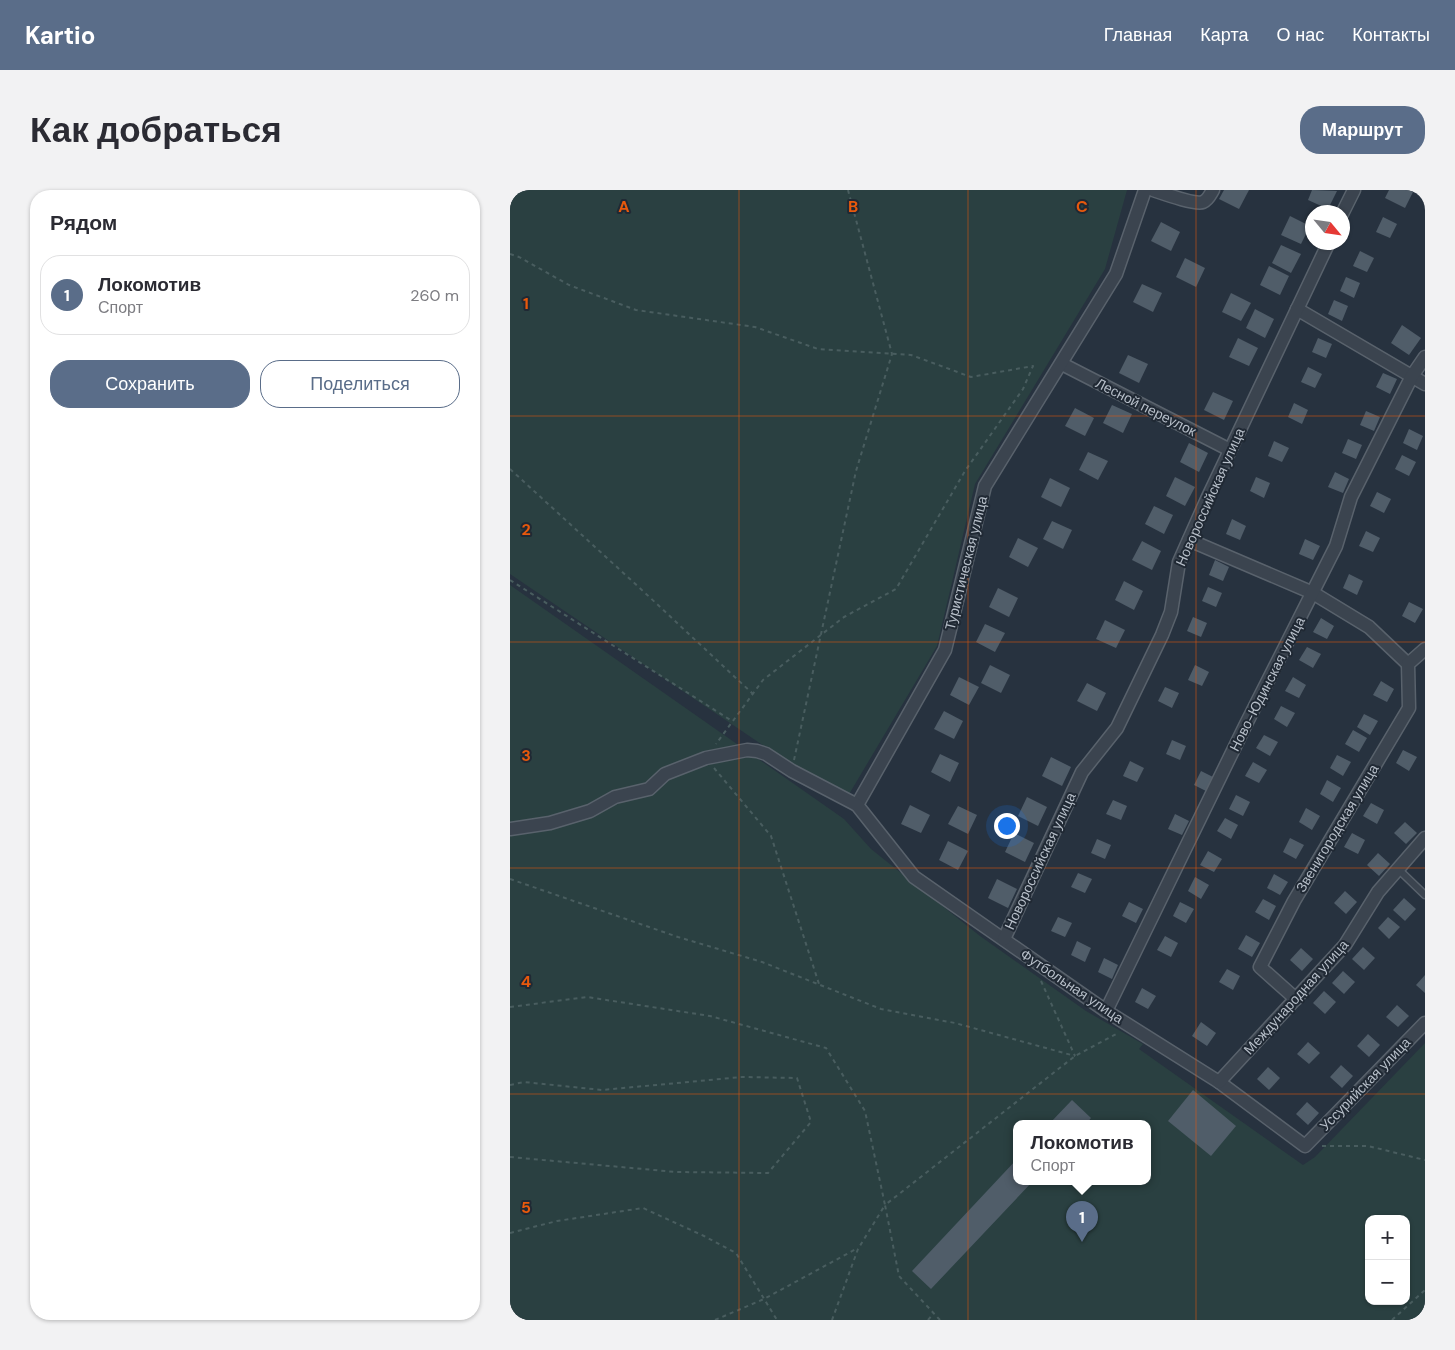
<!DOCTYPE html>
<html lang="ru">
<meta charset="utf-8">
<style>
:root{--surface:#fff;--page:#f2f2f3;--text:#2b2b33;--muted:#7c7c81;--line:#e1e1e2;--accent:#5a6d89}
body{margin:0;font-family:"DM Sans",sans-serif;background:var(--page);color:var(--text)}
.controls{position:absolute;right:15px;bottom:15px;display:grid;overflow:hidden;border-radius:10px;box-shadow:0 1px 4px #0004}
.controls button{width:45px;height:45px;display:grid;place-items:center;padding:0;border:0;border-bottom:1px solid var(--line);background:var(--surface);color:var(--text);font:25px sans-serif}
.compass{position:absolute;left:795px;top:15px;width:45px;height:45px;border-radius:50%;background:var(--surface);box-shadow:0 1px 4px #0004;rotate:119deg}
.you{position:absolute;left:496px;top:635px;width:18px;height:18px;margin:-12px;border:4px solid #fff;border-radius:50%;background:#1a73e8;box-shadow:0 0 0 8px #1a73e833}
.badge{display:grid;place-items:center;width:32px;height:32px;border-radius:50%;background:var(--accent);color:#fff;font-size:16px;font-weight:700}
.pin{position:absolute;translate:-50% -41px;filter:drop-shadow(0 1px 2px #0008)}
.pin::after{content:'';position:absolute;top:26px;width:18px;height:15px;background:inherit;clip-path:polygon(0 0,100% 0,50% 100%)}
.popup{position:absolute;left:503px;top:930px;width:138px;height:65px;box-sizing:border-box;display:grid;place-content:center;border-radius:10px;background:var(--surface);filter:drop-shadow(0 1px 4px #0005);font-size:16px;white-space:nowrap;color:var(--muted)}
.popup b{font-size:19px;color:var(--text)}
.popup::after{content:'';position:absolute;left:50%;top:100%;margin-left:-10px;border:10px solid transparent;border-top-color:var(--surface)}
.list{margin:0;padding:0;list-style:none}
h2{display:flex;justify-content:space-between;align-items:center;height:65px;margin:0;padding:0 20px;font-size:21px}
h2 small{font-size:16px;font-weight:400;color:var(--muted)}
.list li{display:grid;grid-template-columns:32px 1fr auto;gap:15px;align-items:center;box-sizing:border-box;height:80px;margin:0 10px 10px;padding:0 10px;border:1px solid var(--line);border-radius:20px}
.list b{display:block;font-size:19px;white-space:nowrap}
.list p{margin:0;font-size:16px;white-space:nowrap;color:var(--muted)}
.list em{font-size:16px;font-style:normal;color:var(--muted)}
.actions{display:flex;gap:10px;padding:15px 20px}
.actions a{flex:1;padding:11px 0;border:1px solid var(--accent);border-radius:20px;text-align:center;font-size:18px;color:var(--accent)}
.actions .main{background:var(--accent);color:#fff}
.map{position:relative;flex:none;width:915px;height:1130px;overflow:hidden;border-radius:20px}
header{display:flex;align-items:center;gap:30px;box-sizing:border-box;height:70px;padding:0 25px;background:var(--accent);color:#fff}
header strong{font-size:24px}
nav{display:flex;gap:28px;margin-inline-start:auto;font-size:18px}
.intro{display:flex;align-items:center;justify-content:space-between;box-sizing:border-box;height:120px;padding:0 30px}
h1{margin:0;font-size:35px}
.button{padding:12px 22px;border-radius:20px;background:var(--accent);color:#fff;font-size:18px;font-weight:700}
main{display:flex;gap:30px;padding:0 30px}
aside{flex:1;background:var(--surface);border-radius:20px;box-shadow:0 1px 4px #0004}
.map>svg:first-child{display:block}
</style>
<header>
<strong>Kartio</strong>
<nav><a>Главная</a><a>Карта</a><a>О нас</a><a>Контакты</a></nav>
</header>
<div class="intro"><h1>Как добраться</h1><a class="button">Маршрут</a></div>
<main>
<aside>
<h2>Рядом<small></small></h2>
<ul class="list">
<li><span class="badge">1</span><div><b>Локомотив</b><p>Спорт</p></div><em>260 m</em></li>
</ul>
<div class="actions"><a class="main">Сохранить</a><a>Поделиться</a></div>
</aside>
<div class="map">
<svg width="915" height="1130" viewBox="0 0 915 1130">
<rect width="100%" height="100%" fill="#27323f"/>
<g fill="#2a4041" fill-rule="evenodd">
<polygon points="0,0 617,0 595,79 465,294 427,456 335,611 0,384"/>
<path d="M0 395 334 629 361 659 470 746 576 821 633 854 629 859 793 975 805 967 915 853V1130H0ZM507 933H637V991H507ZM859 1029H896V1111H859Z"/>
</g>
<g fill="#505d69">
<polygon points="714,0 739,0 729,19 709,9"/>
<polygon points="802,0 827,1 818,19 798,10"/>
<polygon points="879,0 904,0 895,18 875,8"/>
<polygon points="780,26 800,36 791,54 771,45"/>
<polygon points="873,27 887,34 880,48 866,42"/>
<polygon points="651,32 670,42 661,61 641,51"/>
<polygon points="771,55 791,64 781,83 762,73"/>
<polygon points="850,61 864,68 857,82 843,76"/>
<polygon points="675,68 695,78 686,97 666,87"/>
<polygon points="759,76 779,86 770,105 750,95"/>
<polygon points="836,87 850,93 844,108 830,101"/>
<polygon points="632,94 652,103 643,122 623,112"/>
<polygon points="721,103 741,113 731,131 712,122"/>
<polygon points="824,110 838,116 832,131 818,124"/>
<polygon points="745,119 764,129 755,148 736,138"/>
<polygon points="892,135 911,148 899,165 881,153"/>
<polygon points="728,148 748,158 739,176 719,167"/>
<polygon points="808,148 822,154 816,168 802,162"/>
<polygon points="618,165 638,174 629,193 609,183"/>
<polygon points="798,177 812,184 805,198 791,192"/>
<polygon points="873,183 887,189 880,204 866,197"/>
<polygon points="703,202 723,211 714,230 694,220"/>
<polygon points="784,213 798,220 792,234 778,227"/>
<polygon points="602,215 622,224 613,243 593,233"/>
<polygon points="565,218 584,228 575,246 555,236"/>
<polygon points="856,221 870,227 864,241 850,235"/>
<polygon points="899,239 913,246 907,260 893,253"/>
<polygon points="838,249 852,255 846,269 832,263"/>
<polygon points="764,251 779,258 772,272 758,266"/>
<polygon points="679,253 698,263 689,282 670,272"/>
<polygon points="578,262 598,271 588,290 569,280"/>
<polygon points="892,265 906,272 899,286 885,279"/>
<polygon points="825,282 839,289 833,303 818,297"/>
<polygon points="665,287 685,297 675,316 656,306"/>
<polygon points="746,287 760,293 754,308 740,301"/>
<polygon points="540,288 560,298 551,317 531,307"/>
<polygon points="867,302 881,309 874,323 860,316"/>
<polygon points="644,316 663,325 654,344 635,334"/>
<polygon points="722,329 736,336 730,350 716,344"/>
<polygon points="542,331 562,340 553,359 533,349"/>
<polygon points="856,341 870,348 863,362 849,356"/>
<polygon points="508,348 528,358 518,377 499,367"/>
<polygon points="795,349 810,356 803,370 789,364"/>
<polygon points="632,351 651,361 642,380 622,370"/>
<polygon points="705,370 719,377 713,391 699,385"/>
<polygon points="839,384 853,391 847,405 833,398"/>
<polygon points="614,391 633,401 624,420 605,410"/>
<polygon points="698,397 712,403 706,417 692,411"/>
<polygon points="488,398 508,408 499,427 479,417"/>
<polygon points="899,412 913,419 905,433 892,426"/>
<polygon points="683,427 697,433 691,447 677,441"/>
<polygon points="811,428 824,436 817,449 803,442"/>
<polygon points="595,430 615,440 606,458 586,449"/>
<polygon points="475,434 495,443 485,462 466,452"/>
<polygon points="797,457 811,464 803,478 789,470"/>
<polygon points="480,475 500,485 491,503 471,493"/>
<polygon points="685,475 699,482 692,496 678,490"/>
<polygon points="449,487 469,497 459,515 440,505"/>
<polygon points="783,487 796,495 789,508 775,501"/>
<polygon points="871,491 884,499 877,512 863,505"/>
<polygon points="577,493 596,503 587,521 567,511"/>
<polygon points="655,497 669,503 662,518 648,511"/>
<polygon points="771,516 785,523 777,537 764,529"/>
<polygon points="434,521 453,531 444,549 424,539"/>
<polygon points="854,524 868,531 860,545 847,537"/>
<polygon points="843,540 857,548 849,562 835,554"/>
<polygon points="754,545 768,552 760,566 746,558"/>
<polygon points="662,550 676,556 670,570 656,564"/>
<polygon points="893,560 907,567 899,581 886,573"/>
<polygon points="430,564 449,573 440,592 421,582"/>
<polygon points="827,565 841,572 833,586 820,578"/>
<polygon points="541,567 561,577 552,596 532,586"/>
<polygon points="620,571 634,578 627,592 613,586"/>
<polygon points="743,572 757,580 749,593 735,586"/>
<polygon points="691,581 705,588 698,602 684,595"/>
<polygon points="817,590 831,598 823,612 810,604"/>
<polygon points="726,605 740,612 733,626 719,619"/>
<polygon points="517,607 537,617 528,636 508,626"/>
<polygon points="603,610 617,616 611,630 596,624"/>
<polygon points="861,613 874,620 867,634 853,626"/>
<polygon points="400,615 420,625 411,643 391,634"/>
<polygon points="448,616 467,625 458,644 438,634"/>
<polygon points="796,618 810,626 802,640 789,632"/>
<polygon points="665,624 679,631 672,645 658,639"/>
<polygon points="715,628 728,635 721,649 707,641"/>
<polygon points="895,632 907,643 896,654 884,643"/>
<polygon points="504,643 524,653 515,672 495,662"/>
<polygon points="842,643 855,650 848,664 834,657"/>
<polygon points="780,648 794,655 786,669 773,662"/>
<polygon points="587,649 601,655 595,669 581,663"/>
<polygon points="438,651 458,661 448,680 429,670"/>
<polygon points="698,661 712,669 704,682 690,675"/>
<polygon points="868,663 880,674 869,686 857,675"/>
<polygon points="568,683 582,689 575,703 561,697"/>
<polygon points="764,684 778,692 770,705 757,698"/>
<polygon points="685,687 699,695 691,709 678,701"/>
<polygon points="487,689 507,699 498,718 478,708"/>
<polygon points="835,701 847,712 836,724 824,713"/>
<polygon points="894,708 906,719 895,731 883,720"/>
<polygon points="753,709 766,716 759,730 745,722"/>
<polygon points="619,712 633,719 626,733 612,726"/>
<polygon points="670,712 684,719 676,733 663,726"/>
<polygon points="548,727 562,733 555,747 541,741"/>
<polygon points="878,727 890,737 879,749 868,738"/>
<polygon points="736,745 750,753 742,767 728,759"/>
<polygon points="655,746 668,753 661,767 647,760"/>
<polygon points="567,751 581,758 575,772 561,765"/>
<polygon points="853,757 865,768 854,780 842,769"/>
<polygon points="791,758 803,769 792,781 780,770"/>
<polygon points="594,768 608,775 602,789 588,782"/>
<polygon points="717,779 730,786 723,800 709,792"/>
<polygon points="833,781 845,792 834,804 822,793"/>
<polygon points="915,785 915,803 906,795"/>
<polygon points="632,798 646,806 638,819 625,812"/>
<polygon points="814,801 826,812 815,824 803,813"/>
<polygon points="887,815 899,826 888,837 876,827"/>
<polygon points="691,832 706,843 697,856 682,846"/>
<polygon points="858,844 870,855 859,867 847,856"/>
<polygon points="798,852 810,863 799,874 787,864"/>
<polygon points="831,875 843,886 832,898 820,887"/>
<polygon points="758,877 770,888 759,900 747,889"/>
<polygon points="683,900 726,936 701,966 658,931"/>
<polygon points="562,910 581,928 577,933 540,933"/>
<polygon points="797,912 809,923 798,935 786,924"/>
<polygon points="507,969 507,991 523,991 421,1099 402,1081"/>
</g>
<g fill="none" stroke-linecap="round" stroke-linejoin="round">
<defs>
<polyline id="lane" points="888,679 915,705"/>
<g id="street">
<path d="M643 0C652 3 685 15 693 12 698 10 700 5 703 0"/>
<polyline points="832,24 844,0"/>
<polyline points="787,119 915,194"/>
<polyline points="552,174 720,260"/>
<polyline points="679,350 803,403 859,437 898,474"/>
<polyline points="347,615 435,460 475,296 606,84 635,0"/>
<polyline points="0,639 40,633 80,621 105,607 139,599 155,584 196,568 237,560 247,561 256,564 282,581 347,615 404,687 596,821 709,892 795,956 915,833"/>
<polyline points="494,749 572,582 607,538 652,445 661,422 669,372 697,309 819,52"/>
<polyline points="786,809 750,777 784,711 899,518 898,474 915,459"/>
<polyline points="596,821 735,536 826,356 841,307 902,186 915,167"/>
<polyline points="709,892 835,755 868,702 915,648"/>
</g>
</defs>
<use href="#lane" stroke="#59626c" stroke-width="9"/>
<use href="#street" stroke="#59626c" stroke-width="15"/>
<g stroke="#495d5f" stroke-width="2" stroke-dasharray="4 4" stroke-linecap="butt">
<polyline points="0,64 9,67 59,95 126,120 245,137 308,159 401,165 461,187 523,176 513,199 455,281 386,399 334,427 253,490 206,554"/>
<polyline points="0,279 133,401 243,504"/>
<polyline points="0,390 222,531"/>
<polyline points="284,570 346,281 382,164 338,0"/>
<polyline points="204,578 261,646 309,794"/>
<polyline points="0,689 168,747 252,772 371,819 445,833 565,866"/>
<polyline points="531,791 565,866"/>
<polyline points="0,817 77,807 200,826 316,858 355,921 375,1015 348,1059 322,1130"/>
<polyline points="0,895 14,892 92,900 232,887 287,888 301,932 258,983 166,982 0,967"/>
<polyline points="812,956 858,956 915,970"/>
<polyline points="0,1043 47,1031 133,1018 194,1046 226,1063 267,1130"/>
<polyline points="205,1130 254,1109 346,1059"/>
<polyline points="418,1130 424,1123"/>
<polyline points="430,1130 389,1086 375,1015 565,866 608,843"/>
<polyline points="882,1130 915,1100"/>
</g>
<use href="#lane" stroke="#3b444f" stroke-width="6"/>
<use href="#street" stroke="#3b444f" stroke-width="12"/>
</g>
<path fill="none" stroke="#e8590c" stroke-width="1" stroke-opacity="0.55" d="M229 0V1130M458 0V1130M686 0V1130M0 226H915M0 452H915M0 678H915M0 904H915"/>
<g text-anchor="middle" stroke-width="4" stroke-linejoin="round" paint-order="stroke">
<g font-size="14" fill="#b7bfc9" stroke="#202934">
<text transform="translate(636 217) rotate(27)" y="5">Лесной переулок</text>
<text transform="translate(700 307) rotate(-66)" y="5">Новороссийская улица</text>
<text transform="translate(456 373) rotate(-76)" y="5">Туристическая улица</text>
<text transform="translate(757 494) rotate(-63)" y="5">Ново-Юдинская улица</text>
<text transform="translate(827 638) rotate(-59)" y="5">Звенигородская улица</text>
<text transform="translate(530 671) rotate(-65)" y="5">Новороссийская улица</text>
<text transform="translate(562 796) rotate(34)" y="5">Футбольная улица</text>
<text transform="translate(786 807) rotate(-48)" y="5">Международная улица</text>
<text transform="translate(855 894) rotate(-46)" y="5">Уссурийская улица</text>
</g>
</g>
<g font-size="16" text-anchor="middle" font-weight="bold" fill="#e8590c" stroke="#202934" stroke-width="4" stroke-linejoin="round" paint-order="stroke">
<text x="114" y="22">A</text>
<text x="343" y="22">B</text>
<text x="572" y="22">C</text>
<text x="16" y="119">1</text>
<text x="16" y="345">2</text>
<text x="16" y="571">3</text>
<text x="16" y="797">4</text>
<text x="16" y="1023">5</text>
</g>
</svg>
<div class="controls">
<button>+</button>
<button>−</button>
</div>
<svg class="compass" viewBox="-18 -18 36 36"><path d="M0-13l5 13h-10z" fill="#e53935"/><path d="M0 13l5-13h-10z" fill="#7c7c81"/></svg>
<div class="you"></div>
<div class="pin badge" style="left:572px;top:1052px">1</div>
<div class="popup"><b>Локомотив</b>Спорт</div>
</div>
</main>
